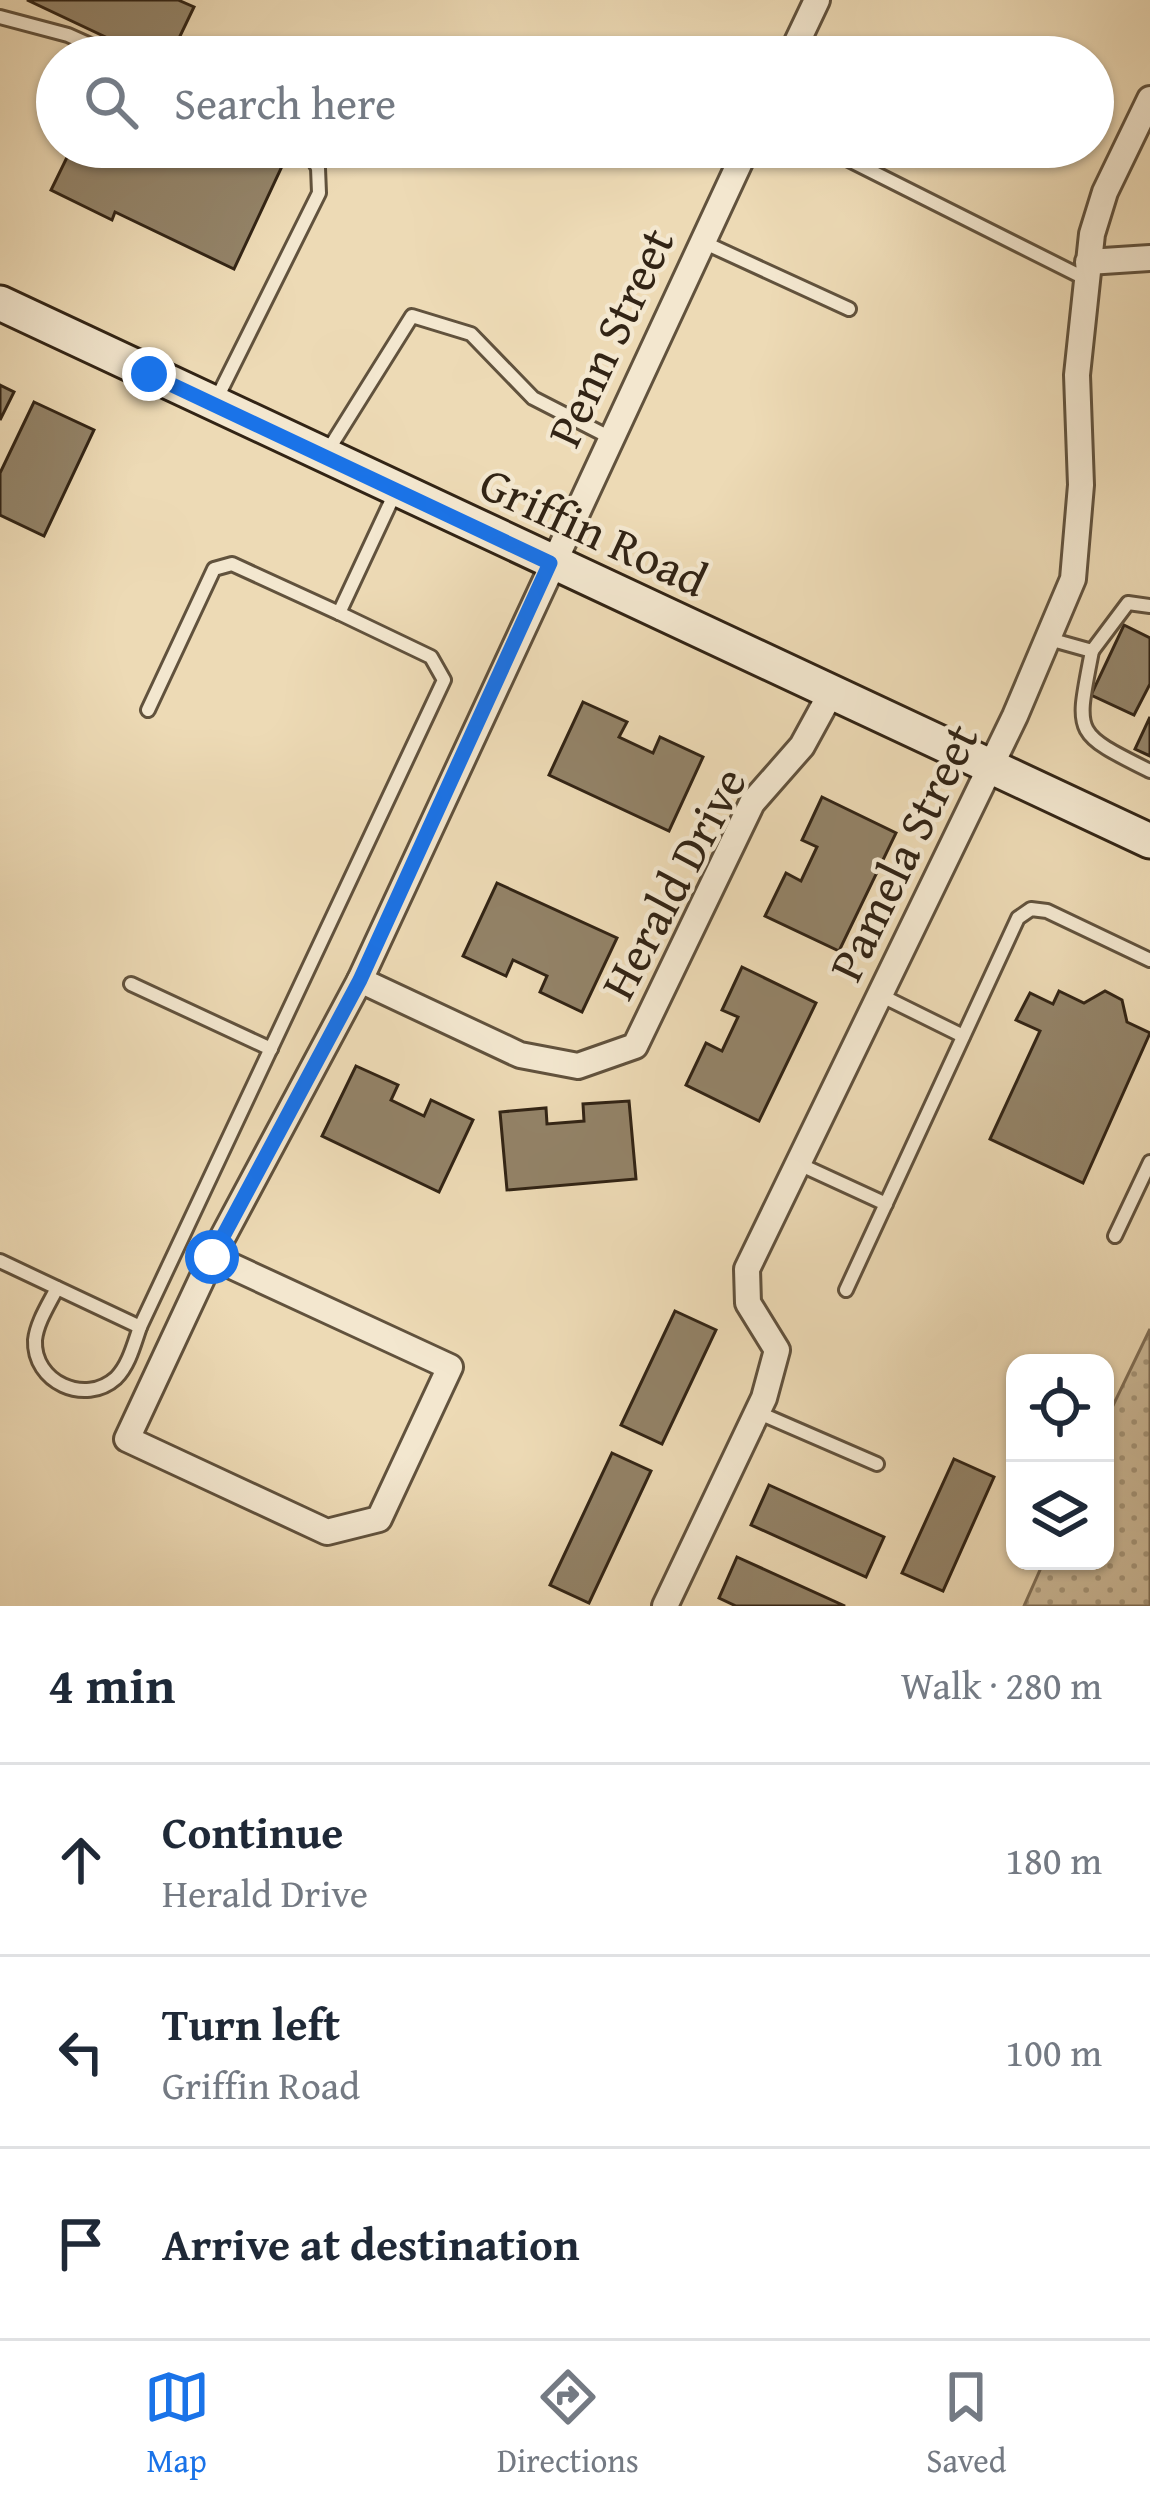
<!DOCTYPE html>
<meta charset="utf-8">
<style>
:root{--surface:#fff;--page:#f6f6f7;--text:#1f2937;--muted:#747a83;--line:#e0e1e3;--accent:#1a73e8}
body{margin:0;font-family:"Gentium Book Plus",serif;background:var(--page);color:var(--text)}
.controls{position:absolute;right:36px;bottom:36px;display:grid;overflow:hidden;border-radius:24px;box-shadow:0 3px 9px #0004}
.controls button{width:108px;height:108px;display:grid;place-items:center;padding:0;border:0;border-bottom:3px solid var(--line);background:var(--surface);color:var(--text);font:60px sans-serif}
.stop{position:absolute;width:36px;height:36px;margin:-27px;border:9px solid #1a73e8;border-radius:50%;background:#fff}
.stop.end{background:#1a73e8;border-color:#fff;box-shadow:0 3px 12px #0008}
.list{margin:0;padding:0;list-style:none}
h2{display:flex;justify-content:space-between;align-items:center;height:156px;margin:0;padding:0 48px;font-size:51px}
h2 small{font-size:39px;font-weight:400;color:var(--muted)}
.list li{display:grid;grid-template-columns:78px 1fr auto;gap:36px;align-items:center;box-sizing:border-box;height:192px;padding:0 48px;border-top:3px solid var(--line)}
.list b{display:block;font-size:45px;white-space:nowrap}
.list p{margin:0;font-size:39px;white-space:nowrap;color:var(--muted)}
.list em{font-size:39px;font-style:normal;color:var(--muted)}
.icon{flex:none;width:66px;height:66px;fill:none;stroke:currentColor;stroke-width:2;stroke-linecap:round;stroke-linejoin:round}
.map{position:relative;flex:none;width:1150px;height:1606px;overflow:hidden}
.search{position:absolute;background:var(--surface);box-shadow:0 3px 9px #0004;left:36px;right:36px;top:36px;height:132px;display:flex;align-items:center;gap:30px;box-sizing:border-box;padding:0 42px;border-radius:66px;color:var(--muted);font-size:45px}
.sheet{height:732px;background:var(--surface)}
nav{display:flex;justify-content:space-around;align-items:center;box-sizing:border-box;height:168px;border-top:3px solid var(--line);background:var(--surface);font-size:33px;color:var(--muted)}
nav a{display:grid;justify-items:center;gap:6px}
nav .on{color:var(--accent)}
.map>svg:first-child{display:block}
</style>
<div class="map">
<svg width="1150" height="1606" viewBox="0 0 1150 1606">
<defs>
<pattern id="grass-dots" width="8" height="8" patternUnits="userSpaceOnUse" patternTransform="scale(3)"><rect width="8" height="8" fill="#cdbb9a"/><path d="M2 2h.1M6 6h.1" fill="none" stroke="#a7987c" stroke-width="1.8" stroke-linecap="round"/></pattern>
</defs>
<rect width="100%" height="100%" fill="#eddab5"/>
<filter id="stains"><feTurbulence type="fractalNoise" baseFrequency=".00167" numOctaves="4"/><feColorMatrix values="0 0 0 0 .2 0 0 0 0 .09 0 0 0 0 .02 0 0 0 .5 -.17"/></filter>
<radialGradient id="worn" r=".72"><stop offset=".6" stop-color="#630" stop-opacity="0"/><stop offset="1" stop-color="#630" stop-opacity=".3"/></radialGradient>
<polygon fill="url(#grass-dots)" stroke="#807058" stroke-width="3" points="1150,1329 1150,1606 1024,1606 1044,1561 1105,1561 1105,1422"/>
<g fill="#938368" stroke="#322415" stroke-width="3">
<polygon points="27,0 178,0 194,7 170,57 148,57"/>
<polygon points="72,147 251,147 284,162 234,269 115,212 112,220 51,190"/>
<polygon points="0,385 14,392 0,420"/>
<polygon points="34,402 94,430 44,536 0,515 0,473"/>
<polygon points="1124,625 1150,638 1150,684 1134,715 1091,695"/>
<polygon points="583,702 627,722 619,737 653,753 660,737 703,757 669,831 549,775"/>
<polygon points="1150,717 1150,756 1135,749"/>
<polygon points="822,797 896,833 839,951 765,916 786,873 801,881 817,847 802,840"/>
<polygon points="497,883 617,938 582,1012 540,992 547,976 513,960 506,976 463,956"/>
<polygon points="742,967 816,1003 759,1121 686,1085 706,1043 722,1051 738,1017 722,1010"/>
<polygon points="1059,991 1084,1003 1105,991 1122,1000 1127,1022 1150,1033 1083,1183 990,1139 1040,1031 1016,1020 1030,993 1053,1004"/>
<polygon points="356,1066 398,1085 391,1100 424,1116 431,1100 473,1120 439,1192 322,1136"/>
<polygon points="629,1101 636,1179 507,1190 500,1112 546,1108 547,1124 584,1121 583,1104"/>
<polygon points="675,1311 716,1330 662,1444 621,1425"/>
<polygon points="612,1453 651,1471 589,1603 550,1585"/>
<polygon points="954,1459 994,1477 943,1591 902,1573"/>
<polygon points="769,1485 884,1537 866,1577 751,1525"/>
<polygon points="737,1557 845,1606 736,1606 719,1598"/>
</g>
<g fill="none" stroke-linecap="round" stroke-linejoin="round">
<defs>
<g id="lane">
<polyline points="0,17 68,35 117,57"/>
<polyline points="823,147 1086,279"/>
<polyline points="703,242 849,309"/>
<polyline points="217,398 319,193 318,168 306,147"/>
<polyline points="327,452 412,316 471,334 533,398 609,437"/>
<polyline points="1049,639 1092,651 1128,603 1150,606"/>
<path d="M1092 651C1076 735 1072 732 1150 771"/>
<polyline points="148,710 214,569 232,564 339,613 395,493"/>
<polyline points="131,984 271,1049"/>
<polyline points="880,995 963,1036"/>
<polyline points="799,1164 886,1204"/>
<polyline points="1115,1236 1150,1162"/>
<polyline points="0,1261 140,1327 444,680 431,657 339,613"/>
<path d="M57 1288C49 1304 37 1322 35 1340 33 1382 85 1406 116 1378 129 1365 134 1344 140 1327"/>
<polyline points="846,1290 1018,918 1031,909 1047,911 1150,960"/>
<polyline points="757,1412 877,1464"/>
</g>
<g id="street">
<polyline points="790,57 817,0"/>
<polyline points="1088,262 1150,258"/>
<polyline points="360,980 520,1055 578,1066 635,1046 752,803 802,746 831,693"/>
<polyline points="212,1257 360,980 747,147"/>
<polygon points="212,1257 450,1367 379,1519 327,1532 127,1439"/>
<polyline points="665,1606 764,1398 777,1350 748,1303 747,1269 1015,716 1073,579 1081,485 1077,375 1092,234 1105,192 1150,99"/>
</g>
<polyline id="secondary" points="0,303 1150,841"/>
</defs>
<use href="#lane" stroke="#61523d" stroke-width="18"/>
<use href="#street" stroke="#61523d" stroke-width="30"/>
<use href="#secondary" stroke="#322415" stroke-width="39"/>
<use href="#lane" stroke="#f3e7cf" stroke-width="12"/>
<use href="#street" stroke="#f3e7cf" stroke-width="24"/>
<use href="#secondary" stroke="#f3e7cf" stroke-width="33"/>
</g>
<g fill="none" stroke-linecap="round" stroke-linejoin="round">
<polyline stroke="#1a73e8" stroke-width="15" points="149,374 550,563 360,980 212,1257"/>
</g>
<g text-anchor="middle" stroke-width="9" stroke-linejoin="round" paint-order="stroke">
<g font-size="48" fill="#322415" stroke="#f3e7cf">
<text transform="translate(610 337) rotate(-65)" y="17">Penn Street</text>
<text transform="translate(594 531) rotate(25)" y="17">Griffin Road</text>
<text transform="translate(903 852) rotate(-64)" y="17">Pamela Street</text>
<text transform="translate(673 883) rotate(-62)" y="17">Herald Drive</text>
</g>
</g>
<rect width="100%" height="100%" filter="url(#stains)"/>
<rect width="100%" height="100%" fill="url(#worn)"/>
</svg>
<div class="controls">
<button><svg class="icon" aria-label="locate" viewBox="0 0 24 24"><circle cx="12" cy="12" r="6"/><path d="M12 2v4M12 18v4M2 12h4M18 12h4"/></svg></button>
<button><svg class="icon" aria-label="layers" viewBox="0 0 24 24"><path d="M12 4l9 5-9 5-9-5zM3 14l9 5 9-5"/></svg></button>
</div>
<div class="stop" style="left:212px;top:1257px"></div>
<div class="stop end" style="left:149px;top:374px"></div>
<div class="search"><svg class="icon" aria-label="search" viewBox="0 0 24 24"><circle cx="10" cy="10" r="6"/><path d="M15 15l6 6"/></svg>Search here</div>
</div>
<section class="sheet">
<h2>4 min<small>Walk · 280 m</small></h2>
<ul class="list">
<li><svg class="icon" aria-label="ahead" viewBox="0 0 24 24"><path d="M12 20V5M6 11l6-6 6 6"/></svg><div><b>Continue</b><p>Herald Drive</p></div><em>180 m</em></li>
<li><svg class="icon" aria-label="left" viewBox="0 0 24 24"><path d="M17 20v-9H6M10 6l-5 5 5 5"/></svg><div><b>Turn left</b><p>Griffin Road</p></div><em>100 m</em></li>
<li><svg class="icon" aria-label="arrive" viewBox="0 0 24 24"><path d="M6 21V4h12l-3 4 3 4H6"/></svg><div><b>Arrive at destination</b></div></li>
</ul>
</section>
<nav>
<a class="on"><svg class="icon" aria-label="map" viewBox="0 0 24 24"><path d="M3 6l6-2 6 2 6-2v14l-6 2-6-2-6 2zM9 4v14M15 6v14"/></svg>Map</a>
<a><svg class="icon" aria-label="directions" viewBox="0 0 24 24"><path d="M12 3l9 9-9 9-9-9zM9 14v-3h6M13 9l2 2-2 2"/></svg>Directions</a>
<a><svg class="icon" aria-label="saved" viewBox="0 0 24 24"><path d="M7 4h10v16l-5-4-5 4z"/></svg>Saved</a>
</nav>
